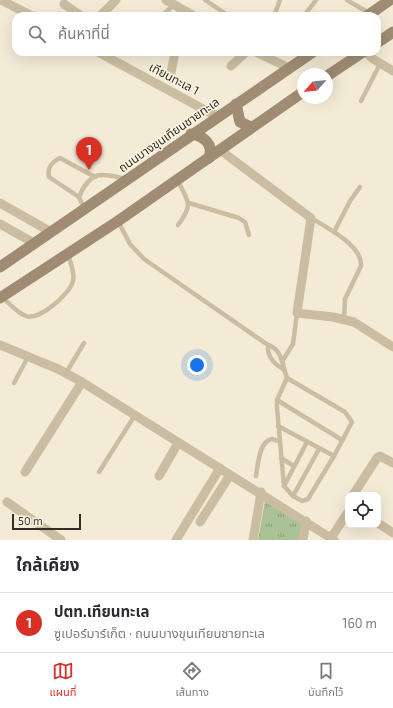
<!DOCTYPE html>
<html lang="th">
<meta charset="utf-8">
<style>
:root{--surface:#fff;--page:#f2f2f3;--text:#2b2b33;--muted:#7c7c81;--line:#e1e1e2;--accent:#d93025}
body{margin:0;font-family:"Exo 2","Noto Sans Thai",sans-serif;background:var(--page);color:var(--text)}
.controls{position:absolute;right:12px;bottom:12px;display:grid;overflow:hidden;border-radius:8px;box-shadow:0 4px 16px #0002}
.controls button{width:36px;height:36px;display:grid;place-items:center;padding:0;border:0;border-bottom:1px solid var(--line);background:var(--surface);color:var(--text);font:20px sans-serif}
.compass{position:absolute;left:297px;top:68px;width:36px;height:36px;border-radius:50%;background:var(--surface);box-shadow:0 4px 16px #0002;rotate:243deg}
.scale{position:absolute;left:12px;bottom:10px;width:69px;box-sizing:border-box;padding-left:4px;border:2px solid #352d25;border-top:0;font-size:11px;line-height:14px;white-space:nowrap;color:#352d25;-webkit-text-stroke:3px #faf4e2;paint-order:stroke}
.you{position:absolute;left:197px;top:365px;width:14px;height:14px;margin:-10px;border:3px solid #fff;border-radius:50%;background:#1a73e8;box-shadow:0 0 0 6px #1a73e833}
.badge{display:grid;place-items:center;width:26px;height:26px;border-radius:50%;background:var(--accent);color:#fff;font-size:13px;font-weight:700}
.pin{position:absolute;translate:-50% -33px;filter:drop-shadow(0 1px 2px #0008)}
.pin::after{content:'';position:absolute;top:21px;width:14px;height:12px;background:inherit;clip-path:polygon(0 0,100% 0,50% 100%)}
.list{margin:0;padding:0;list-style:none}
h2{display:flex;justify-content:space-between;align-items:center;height:52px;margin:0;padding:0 16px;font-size:17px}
h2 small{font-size:13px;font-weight:400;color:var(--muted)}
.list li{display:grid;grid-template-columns:26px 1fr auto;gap:12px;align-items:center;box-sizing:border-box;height:60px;padding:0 16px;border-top:1px solid var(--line)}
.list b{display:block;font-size:15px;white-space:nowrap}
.list p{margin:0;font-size:13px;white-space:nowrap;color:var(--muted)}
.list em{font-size:13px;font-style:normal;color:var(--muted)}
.icon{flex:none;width:22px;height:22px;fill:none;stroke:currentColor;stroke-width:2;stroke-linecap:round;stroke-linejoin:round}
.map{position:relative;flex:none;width:393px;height:540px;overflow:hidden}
.search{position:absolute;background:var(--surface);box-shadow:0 4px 16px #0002;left:12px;right:12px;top:12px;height:44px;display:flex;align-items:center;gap:10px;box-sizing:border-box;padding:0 14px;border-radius:12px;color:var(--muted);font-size:15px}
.sheet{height:112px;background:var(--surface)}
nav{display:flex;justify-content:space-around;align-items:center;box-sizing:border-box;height:56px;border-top:1px solid var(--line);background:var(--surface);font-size:11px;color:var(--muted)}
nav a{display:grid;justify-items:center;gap:2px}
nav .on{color:var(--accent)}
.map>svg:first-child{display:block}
</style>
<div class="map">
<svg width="393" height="540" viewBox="0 0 393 540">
<defs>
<pattern id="grass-tufts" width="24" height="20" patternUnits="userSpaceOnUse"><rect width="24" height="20" fill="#aac295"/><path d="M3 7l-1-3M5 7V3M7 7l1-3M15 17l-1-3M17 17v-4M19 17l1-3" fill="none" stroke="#8b9e79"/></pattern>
</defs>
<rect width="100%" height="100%" fill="#f3ebd6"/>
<polygon fill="url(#grass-tufts)" points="265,500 303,523 300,540 258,540"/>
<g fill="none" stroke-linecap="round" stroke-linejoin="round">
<g stroke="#cbbda1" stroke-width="4.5">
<polyline points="205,0 226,14"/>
<polyline points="347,0 369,13"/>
<polyline points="161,16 174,5"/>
<polyline points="274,16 280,0"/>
<polyline points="304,16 316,0"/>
<polyline points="361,101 380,64"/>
<path d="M178 181C188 202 194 204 178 225"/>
<path d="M79 197 49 177C47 167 52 162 60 158L95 177"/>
<polyline points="189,203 239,218 245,222 249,235"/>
<path d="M84 208 79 197C90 171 101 172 125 179"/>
<path d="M311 218C326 227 363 246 361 266L345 299 344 319"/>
<path d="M118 221 130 244 144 259 268 345C283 350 282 365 287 378L277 400V408L284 486 293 496 302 501 308 499 334 456"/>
<polyline points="334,232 350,201 360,187"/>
<path d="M2 297C9 303 17 313 26 316 39 321 70 294 73 281 75 272 70 262 68 254"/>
<path d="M268 345C267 356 274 364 283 369"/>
<polyline points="283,360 293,344 297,313"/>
<polyline points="66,373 84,343"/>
<polyline points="14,383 28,357"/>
<polyline points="277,400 342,440"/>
<polyline points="278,426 334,456 352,422 345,412 287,378"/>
<polyline points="281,458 294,466"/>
<polyline points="99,472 135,415"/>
<path d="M256 476C258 465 259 441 272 439L279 441"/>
<polyline points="284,486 307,442"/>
<polyline points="293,496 319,449"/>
</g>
<g stroke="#cbbda1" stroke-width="9">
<polyline points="1,0 32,16"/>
<polyline points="166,0 194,16"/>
<polyline points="64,4 81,16"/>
<polyline points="100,16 116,0"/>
<polyline points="98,52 218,117"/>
<polyline points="256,52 289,68"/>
<polyline points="366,52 373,59 393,71"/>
<polyline points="231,66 246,52"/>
<polyline points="170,78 175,52"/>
<polyline points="220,150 311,218 297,313 333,317 354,322 393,347"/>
<polyline points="0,203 51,232"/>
<polyline points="0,224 34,243"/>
<polyline points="0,345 58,369 82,382 334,540"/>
<polyline points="25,472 82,382"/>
<polyline points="159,476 178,443"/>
<polyline points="353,495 377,458 380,456 393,463"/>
<polyline points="7,502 61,540"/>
<polyline points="200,522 230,475"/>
<polyline points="378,523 393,533"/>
<polyline points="331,538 348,512"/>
<polyline points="176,540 220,468"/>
<polyline points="253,540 261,492"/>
<polyline points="303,540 306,521"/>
</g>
<g stroke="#9f8c73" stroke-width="11">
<polyline points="367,16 390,0"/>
<polyline points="377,43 393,32"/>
<polyline points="327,76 363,52"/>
<polyline points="236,104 240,122 251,127"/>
<path d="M191 134C204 136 214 144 209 158"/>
<polyline points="0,267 313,52"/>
<polyline points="0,298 118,221 303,92"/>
</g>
</g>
<g text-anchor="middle" stroke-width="3" stroke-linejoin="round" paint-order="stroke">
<g font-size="12" fill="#352d25" stroke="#faf4e2">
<text transform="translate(174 79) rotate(28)" y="4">เทียนทะเล 1</text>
<text transform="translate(169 135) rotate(-35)" y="4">ถนนบางขุนเทียนชายทะเล</text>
</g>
</g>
</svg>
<div class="controls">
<button><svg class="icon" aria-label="locate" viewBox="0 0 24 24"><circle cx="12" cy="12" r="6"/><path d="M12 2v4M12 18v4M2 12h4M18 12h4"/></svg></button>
</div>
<svg class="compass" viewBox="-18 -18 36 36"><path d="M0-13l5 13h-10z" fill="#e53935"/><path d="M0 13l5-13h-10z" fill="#7c7c81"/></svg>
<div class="scale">50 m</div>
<div class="you"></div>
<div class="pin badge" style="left:89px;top:170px">1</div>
<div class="search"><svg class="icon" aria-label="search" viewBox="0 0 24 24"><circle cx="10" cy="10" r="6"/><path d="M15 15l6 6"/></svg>ค้นหาที่นี่</div>
</div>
<section class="sheet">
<h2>ใกล้เคียง<small></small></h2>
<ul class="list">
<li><span class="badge">1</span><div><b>ปตท.เทียนทะเล</b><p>ซูเปอร์มาร์เก็ต · ถนนบางขุนเทียนชายทะเล</p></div><em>160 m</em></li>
</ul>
</section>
<nav>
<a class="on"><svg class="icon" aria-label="map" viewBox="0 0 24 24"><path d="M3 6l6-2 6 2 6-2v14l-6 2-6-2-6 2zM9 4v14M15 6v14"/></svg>แผนที่</a>
<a><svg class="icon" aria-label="directions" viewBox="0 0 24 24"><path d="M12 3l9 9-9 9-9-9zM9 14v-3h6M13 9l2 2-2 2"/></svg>เส้นทาง</a>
<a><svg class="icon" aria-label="saved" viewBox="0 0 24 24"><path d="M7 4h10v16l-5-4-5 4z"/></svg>บันทึกไว้</a>
</nav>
